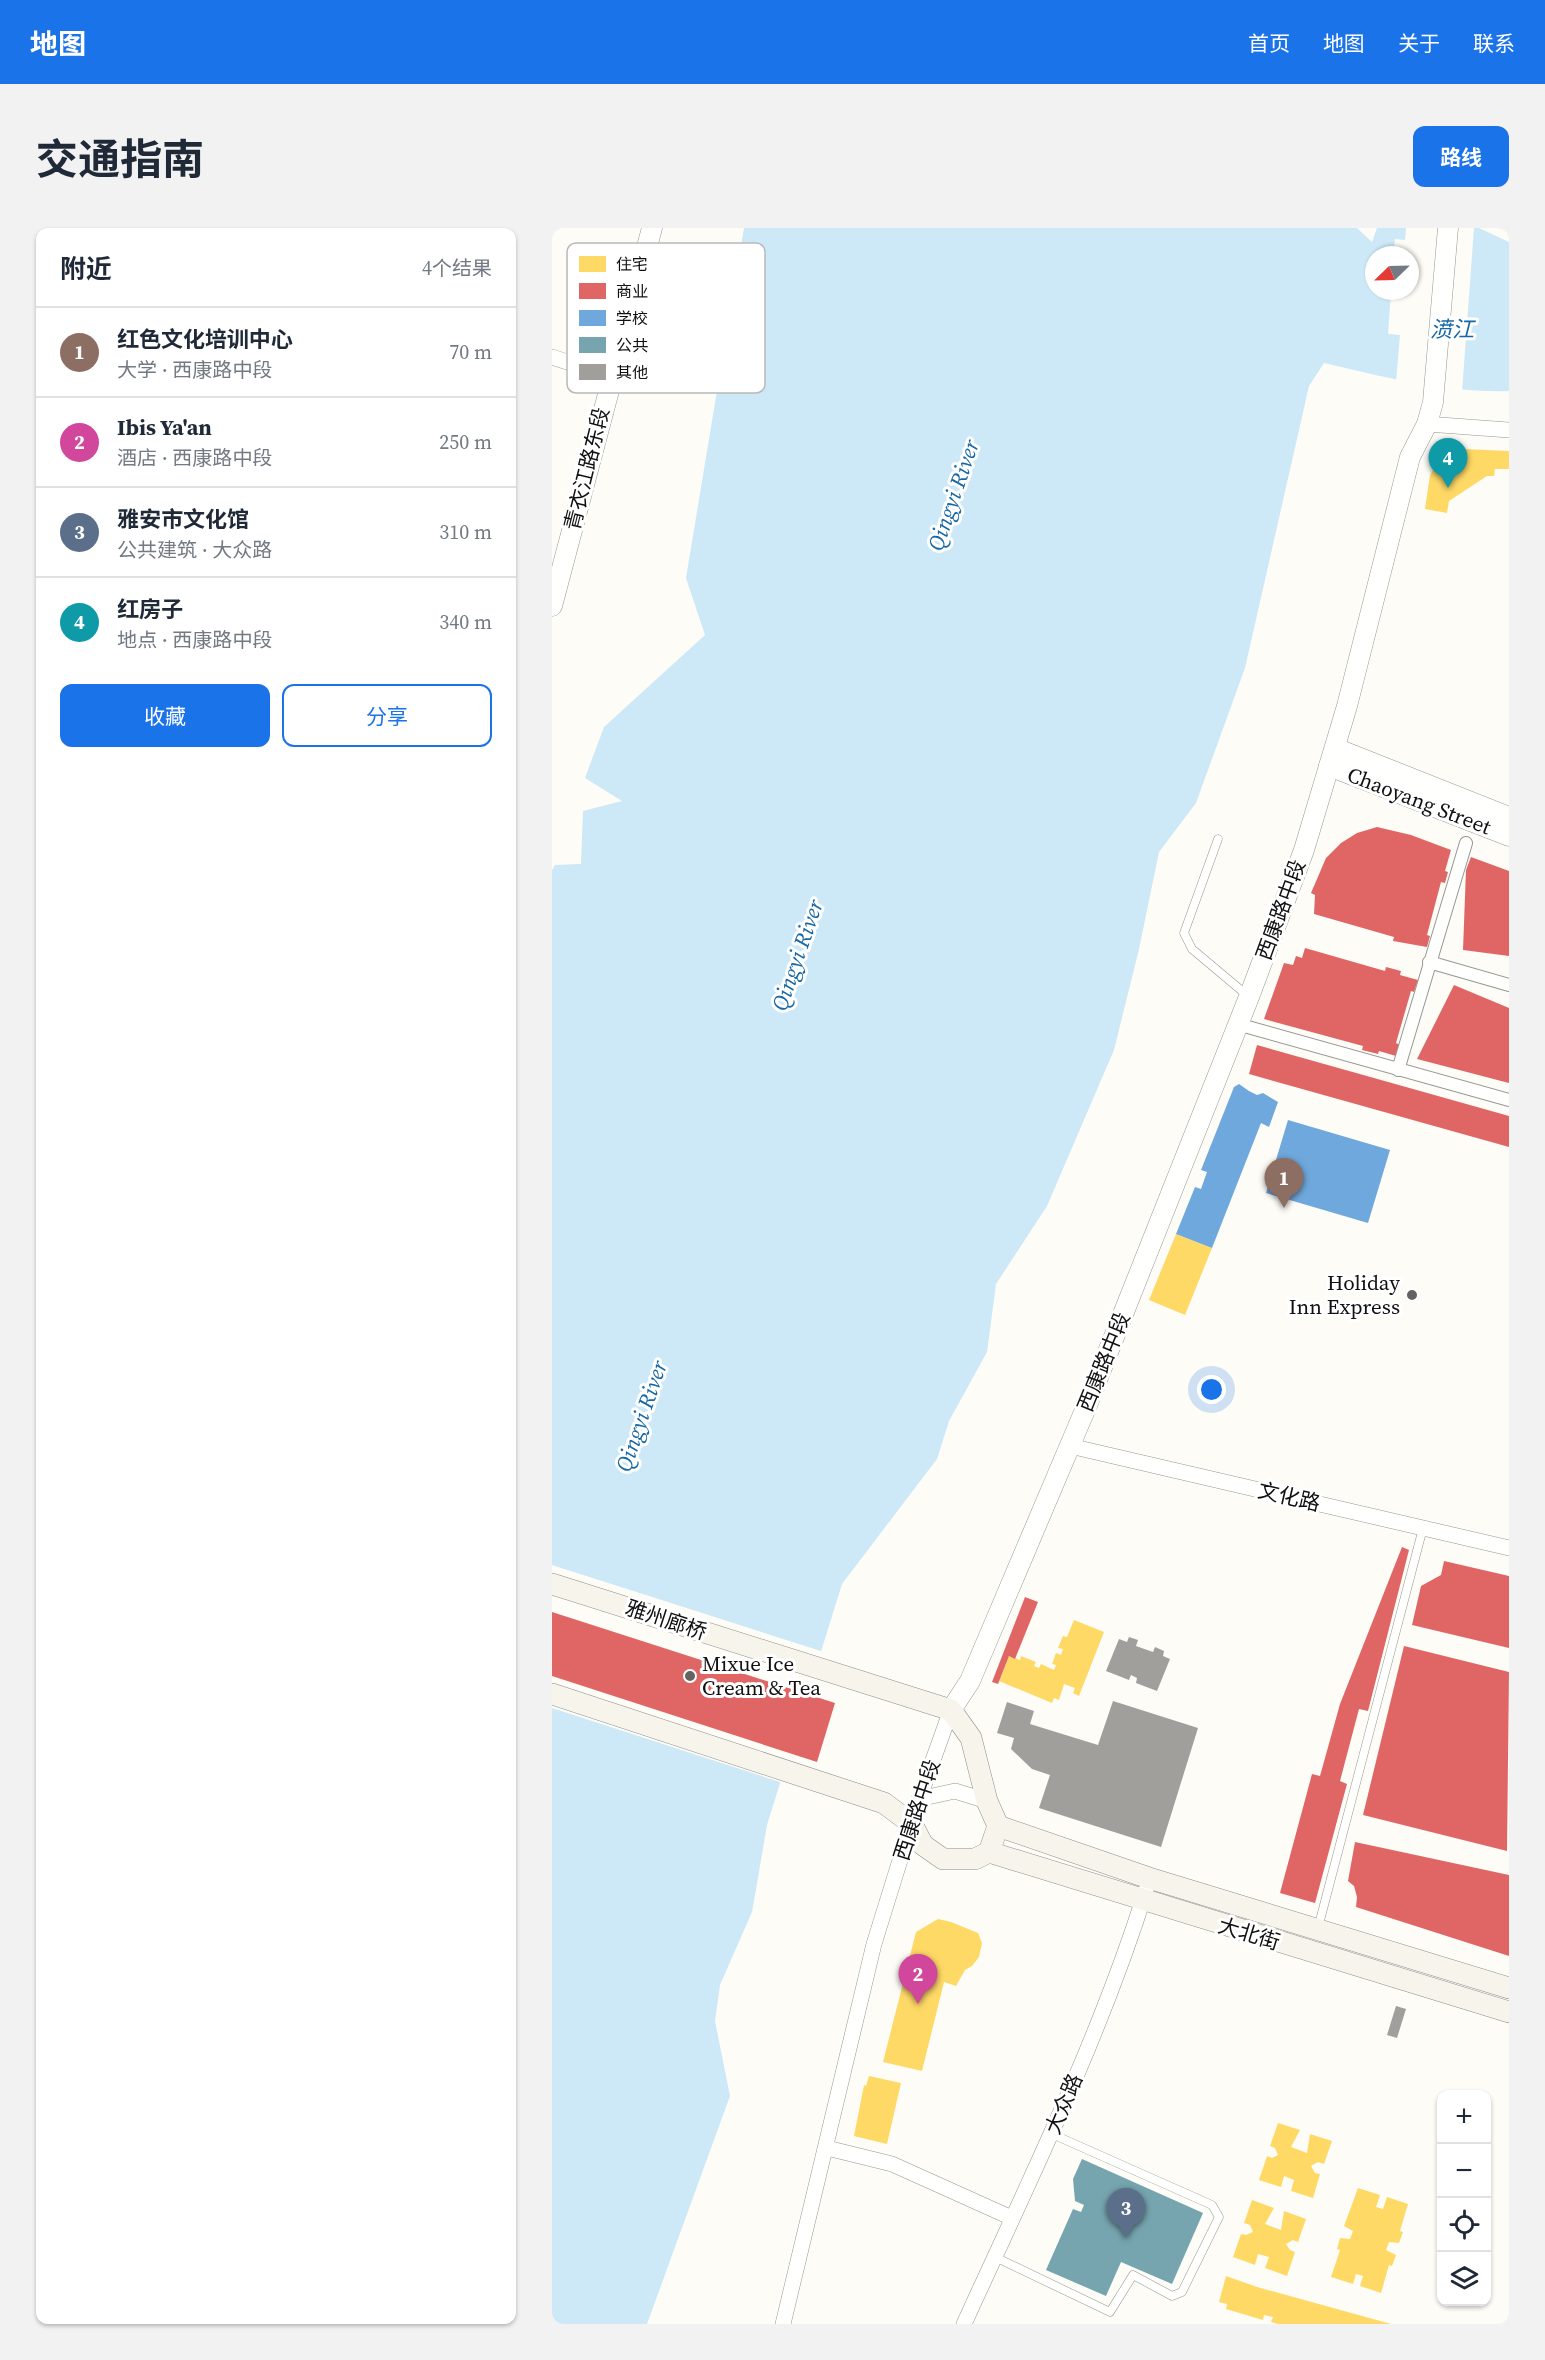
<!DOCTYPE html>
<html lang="zh">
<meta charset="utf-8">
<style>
:root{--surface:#fff;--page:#f2f2f3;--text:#1f2937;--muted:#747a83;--line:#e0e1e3;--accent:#1a73e8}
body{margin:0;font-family:"Source Serif 4","Noto Sans SC",serif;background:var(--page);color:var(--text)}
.controls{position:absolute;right:18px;bottom:18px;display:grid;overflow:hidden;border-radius:12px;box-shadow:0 2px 4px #0004}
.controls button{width:54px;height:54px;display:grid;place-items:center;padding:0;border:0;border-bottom:2px solid var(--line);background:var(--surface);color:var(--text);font:30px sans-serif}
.compass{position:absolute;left:813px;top:18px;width:54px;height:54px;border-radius:50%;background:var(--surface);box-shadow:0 2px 4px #0004;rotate:247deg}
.you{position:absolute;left:660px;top:1162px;width:21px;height:21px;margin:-15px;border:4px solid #fff;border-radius:50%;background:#1a73e8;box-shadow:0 0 0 9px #1a73e833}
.badge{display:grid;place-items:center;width:39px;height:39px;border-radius:50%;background:var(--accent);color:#fff;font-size:20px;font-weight:700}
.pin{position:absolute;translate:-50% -50px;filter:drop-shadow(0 2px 3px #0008)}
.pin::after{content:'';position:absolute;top:32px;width:21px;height:18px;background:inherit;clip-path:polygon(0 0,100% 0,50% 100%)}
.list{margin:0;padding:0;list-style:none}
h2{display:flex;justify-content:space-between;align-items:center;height:78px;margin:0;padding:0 24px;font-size:26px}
h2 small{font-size:20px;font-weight:400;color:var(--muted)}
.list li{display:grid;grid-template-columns:39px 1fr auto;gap:18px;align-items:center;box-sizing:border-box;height:90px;padding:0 24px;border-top:2px solid var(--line)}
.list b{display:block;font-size:22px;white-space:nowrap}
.list p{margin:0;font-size:20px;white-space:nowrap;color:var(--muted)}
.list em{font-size:20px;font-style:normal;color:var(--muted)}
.actions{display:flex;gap:12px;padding:18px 24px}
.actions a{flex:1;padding:14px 0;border:2px solid var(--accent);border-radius:12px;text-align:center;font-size:21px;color:var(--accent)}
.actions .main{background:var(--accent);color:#fff}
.icon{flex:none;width:33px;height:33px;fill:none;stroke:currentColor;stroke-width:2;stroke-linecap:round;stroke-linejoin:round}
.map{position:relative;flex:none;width:957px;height:2096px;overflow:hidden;border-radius:12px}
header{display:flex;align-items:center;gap:36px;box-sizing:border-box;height:84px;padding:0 30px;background:var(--accent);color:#fff}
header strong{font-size:28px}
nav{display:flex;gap:33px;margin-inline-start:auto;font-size:21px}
.intro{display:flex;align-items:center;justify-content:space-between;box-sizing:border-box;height:144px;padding:0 36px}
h1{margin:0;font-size:42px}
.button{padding:15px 27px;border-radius:12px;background:var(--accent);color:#fff;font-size:21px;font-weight:700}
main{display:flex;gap:36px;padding:0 36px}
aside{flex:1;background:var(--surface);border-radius:12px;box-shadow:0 2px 4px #0004}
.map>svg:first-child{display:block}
</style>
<header>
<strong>地图</strong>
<nav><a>首页</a><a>地图</a><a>关于</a><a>联系</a></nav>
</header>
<div class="intro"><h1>交通指南</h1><a class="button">路线</a></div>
<main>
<aside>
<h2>附近<small>4个结果</small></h2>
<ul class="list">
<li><span class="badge" style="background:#8d6e63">1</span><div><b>红色文化培训中心</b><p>大学 · 西康路中段</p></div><em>70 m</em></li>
<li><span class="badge" style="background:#d1479c">2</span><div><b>Ibis Ya'an</b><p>酒店 · 西康路中段</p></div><em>250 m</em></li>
<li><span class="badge" style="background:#5c6f8a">3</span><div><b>雅安市文化馆</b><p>公共建筑 · 大众路</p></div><em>310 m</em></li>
<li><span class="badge" style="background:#0f9aa8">4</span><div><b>红房子</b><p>地点 · 西康路中段</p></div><em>340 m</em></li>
</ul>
<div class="actions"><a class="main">收藏</a><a>分享</a></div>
</aside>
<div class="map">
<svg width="957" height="2096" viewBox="0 0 957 2096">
<rect width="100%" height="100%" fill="#fdfcf7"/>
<path fill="#cde8f7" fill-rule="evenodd" d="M192 0H805L820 14 825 0H927L957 14V163C895 165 832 149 772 135L757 158 693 440 644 575 607 624 587 721 562 822 495 978 444 1056 435 1124 397 1193 385 1231 290 1356 215 1597 200 1684 168 1757 163 1793 178 1868 95 2096H0V642L3 637 29 636 31 583 70 573 33 550 52 499 153 407 134 350ZM822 27H858V63H822Z"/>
<g fill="#fdfcf7">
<polygon points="854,0 922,0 910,164 844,154 848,107 836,106 839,63 858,63 858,27 841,27 843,11 853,12"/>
<polygon points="0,1337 272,1424 231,1555 0,1480"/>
</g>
<g fill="#ffd966">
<polygon points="912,221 957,223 957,241 943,241 942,248 935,248 897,273 895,285 873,281 878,247 886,234 899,224"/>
<polygon points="624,1006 660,1020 633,1087 597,1072"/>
<polygon points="522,1392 552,1404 527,1468 521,1465 523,1460 512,1456 507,1472 502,1470 500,1475 447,1453 457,1428 468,1432 469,1428 484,1434 482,1438 487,1440 489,1436 502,1442 504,1437 500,1436 504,1425 509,1427 511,1421 506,1420 511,1408 515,1409"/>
<polygon points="386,1691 399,1694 426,1705 430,1715 427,1729 420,1738 413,1742 404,1758 392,1754 370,1843 331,1834 364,1704"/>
<polygon points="317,1848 349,1855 335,1916 302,1908 312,1857 314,1858"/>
<polygon points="726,1895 748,1902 739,1919 755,1925 758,1906 780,1913 772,1936 766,1934 759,1938 763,1945 768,1946 761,1970 739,1963 742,1952 732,1948 729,1959 707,1952 715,1928 720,1930 726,1927 723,1920 718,1918"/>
<polygon points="806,1960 828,1967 824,1979 831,1981 835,1969 856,1976 848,2003 851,2004 847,2015 837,2014 834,2022 844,2027 840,2038 837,2037 829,2065 808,2058 811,2048 804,2046 801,2056 779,2049 788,2022 785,2021 788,2010 798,2011 801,2003 792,1998"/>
<polygon points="700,1972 722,1980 713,1996 729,2002 732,1983 754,1991 746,2014 741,2012 734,2016 738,2022 743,2024 735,2048 713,2040 717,2029 706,2026 703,2037 681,2029 689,2006 694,2007 701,2004 698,1997 692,1995"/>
<polygon points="674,2048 705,2059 839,2096 726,2096 719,2094 721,2089 712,2087 711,2092 674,2081 675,2076 667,2074"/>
</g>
<g fill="#e06666">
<polygon points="825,599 859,607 899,622 893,643 896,644 893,655 889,654 875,707 878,708 875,719 841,713 842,709 762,686 763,667 759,665 774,630 789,615 805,605"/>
<polygon points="919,629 957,643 957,728 911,722 914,642"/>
<polygon points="753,720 833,743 834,739 849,743 848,747 866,752 862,764 859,763 844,815 848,817 844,828 827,823 826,826 810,822 811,818 712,791 732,735 741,737 744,728 750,730"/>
<polygon points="902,757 957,780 957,855 865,831"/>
<polygon points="705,817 957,888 957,919 697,846"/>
<polygon points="850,1319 857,1322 816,1483 807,1481 788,1553 795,1556 763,1675 728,1665 760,1546 768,1548 788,1476"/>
<polygon points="892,1333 957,1348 957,1420 860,1397 869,1358 889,1347"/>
<polygon points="473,1369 486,1374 463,1431 457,1428 446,1456 440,1454"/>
<polygon points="0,1384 283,1475 265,1534 0,1448"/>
<polygon points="852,1418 957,1444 955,1623 811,1587"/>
<polygon points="803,1614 957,1647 957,1728 804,1679 805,1669 802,1658 796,1653"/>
</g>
<g fill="#6fa8dc">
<polygon points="687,856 697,863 705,867 711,865 726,874 717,899 709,895 660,1020 624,1006 643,959 649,961 655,944 649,942 682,859"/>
<polygon points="736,892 838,922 816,995 714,965"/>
</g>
<polygon fill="#76a5af" points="530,1931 651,1985 620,2056 569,2034 554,2068 494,2042 521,1981 529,1984 532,1977 523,1973 521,1951"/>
<g fill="#a19f9c">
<polygon points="577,1409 586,1412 584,1418 601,1424 603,1419 612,1423 611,1428 618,1431 605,1463 584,1455 585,1450 579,1447 577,1452 554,1443 567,1411 575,1414"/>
<polygon points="561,1473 646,1500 609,1619 487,1580 498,1547 480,1541 459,1521 462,1510 445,1505 455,1474 482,1483 478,1496 546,1517"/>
<polygon points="844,1778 854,1781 845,1810 835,1807"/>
</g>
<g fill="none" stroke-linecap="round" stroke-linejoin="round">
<defs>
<g id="service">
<polyline points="666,611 632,705 640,721 696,768"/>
<polyline points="766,1700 871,1300"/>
<polyline points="443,2029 558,2084 581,2047 620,2068 630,2064 667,1989 660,1977 500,1906"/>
</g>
<g id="pedestrian">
<polyline points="877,734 957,757"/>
<polyline points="685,796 957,872"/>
<polyline points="846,842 914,615"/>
</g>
<g id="minor">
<polyline points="0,129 59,148"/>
<polyline points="875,196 957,202"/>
<polyline points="518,1218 957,1320"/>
<polyline points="367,1571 403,1563 435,1573"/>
<polyline points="275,1920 340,1936 460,1990"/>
<polyline points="231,2096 322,1716 367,1571 399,1482"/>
<path d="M412 2096C477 1953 547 1812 594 1662"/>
</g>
<g id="tertiary">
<polyline points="0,378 100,0"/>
<polyline points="783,520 957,589"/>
<polyline points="777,538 957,608"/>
<polyline points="399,1482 418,1453 533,1182 697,769 752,622 795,478 858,229 875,196 881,174 896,0"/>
</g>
<g id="secondary">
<polyline points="0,1356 399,1482 419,1510 435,1573 446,1598 437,1624 423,1631 391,1631 371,1617 360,1596 332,1575 0,1466"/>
<polyline points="446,1598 597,1650 957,1760"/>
<polyline points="437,1624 957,1784"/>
</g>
</defs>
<use href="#service" stroke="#979795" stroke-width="9"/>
<use href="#pedestrian" stroke="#979795" stroke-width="14"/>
<use href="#minor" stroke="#979795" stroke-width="16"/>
<use href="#tertiary" stroke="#979795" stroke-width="21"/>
<use href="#secondary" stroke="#8e8d8b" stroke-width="22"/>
<use href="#service" stroke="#fffffe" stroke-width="8"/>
<use href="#pedestrian" stroke="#fffffe" stroke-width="12"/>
<use href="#minor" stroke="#fffffe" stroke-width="15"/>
<use href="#tertiary" stroke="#fffffe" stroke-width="20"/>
<use href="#secondary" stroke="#f6f4eb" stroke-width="21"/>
</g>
<g fill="#646362" stroke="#fff" stroke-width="2">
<circle cx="860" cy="1067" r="6"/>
<circle cx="138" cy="1448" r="6"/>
</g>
<g text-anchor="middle" stroke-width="6" stroke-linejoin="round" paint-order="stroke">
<g font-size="21" fill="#111" stroke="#fff">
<text transform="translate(35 241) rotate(-76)" y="7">青衣江路东段</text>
<text transform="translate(867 573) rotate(21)" y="7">Chaoyang Street</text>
<text transform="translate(729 682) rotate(-70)" y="7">西康路中段</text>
<text transform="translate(552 1134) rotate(-68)" y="7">西康路中段</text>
<text transform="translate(737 1269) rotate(13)" y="7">文化路</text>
<text transform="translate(114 1392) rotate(18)" y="7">雅州廊桥</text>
<text transform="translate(365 1582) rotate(-72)" y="7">西康路中段</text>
<text transform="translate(697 1706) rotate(17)" y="7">大北街</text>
<text transform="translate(512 1876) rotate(-67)" y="7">大众路</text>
</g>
<g font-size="21" fill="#111" stroke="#fff" text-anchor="end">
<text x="848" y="1062">Holiday<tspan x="848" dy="24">Inn Express</tspan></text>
<text x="150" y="1443" text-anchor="start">Mixue Ice<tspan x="150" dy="24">Cream &amp; Tea</tspan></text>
</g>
<g font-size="22" font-style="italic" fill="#1768a6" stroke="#fff">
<text x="900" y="109">𣸣江</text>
<text transform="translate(401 267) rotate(-71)" y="8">Qingyi River</text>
<text transform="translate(245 727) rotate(-71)" y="8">Qingyi River</text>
<text transform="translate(89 1188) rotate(-71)" y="8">Qingyi River</text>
</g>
</g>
<rect x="15" y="15" width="198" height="150" rx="9" fill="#fff" stroke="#b8b8b8" stroke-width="1.5"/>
<rect x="27" y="28" width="27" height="16" fill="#ffd966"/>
<rect x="27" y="55" width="27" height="16" fill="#e06666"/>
<rect x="27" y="82" width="27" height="16" fill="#6fa8dc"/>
<rect x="27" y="109" width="27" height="16" fill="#76a5af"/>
<rect x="27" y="136" width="27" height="16" fill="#a19f9c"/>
<g font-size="16" fill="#111">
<text x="64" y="42">住宅</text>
<text x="64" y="69">商业</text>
<text x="64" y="96">学校</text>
<text x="64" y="123">公共</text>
<text x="64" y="150">其他</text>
</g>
</svg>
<div class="controls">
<button>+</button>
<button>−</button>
<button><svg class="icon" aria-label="locate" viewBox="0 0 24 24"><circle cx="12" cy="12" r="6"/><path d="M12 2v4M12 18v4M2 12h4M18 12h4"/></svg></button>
<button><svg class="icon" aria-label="layers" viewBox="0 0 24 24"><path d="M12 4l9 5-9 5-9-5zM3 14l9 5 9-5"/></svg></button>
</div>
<svg class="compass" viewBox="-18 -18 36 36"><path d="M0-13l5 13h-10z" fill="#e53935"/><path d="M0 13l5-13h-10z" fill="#747a83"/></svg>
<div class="you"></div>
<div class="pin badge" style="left:732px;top:980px;background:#8d6e63">1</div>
<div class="pin badge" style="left:366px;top:1776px;background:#d1479c">2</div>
<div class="pin badge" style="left:574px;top:2010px;background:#5c6f8a">3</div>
<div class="pin badge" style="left:896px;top:260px;background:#0f9aa8">4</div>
</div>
</main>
